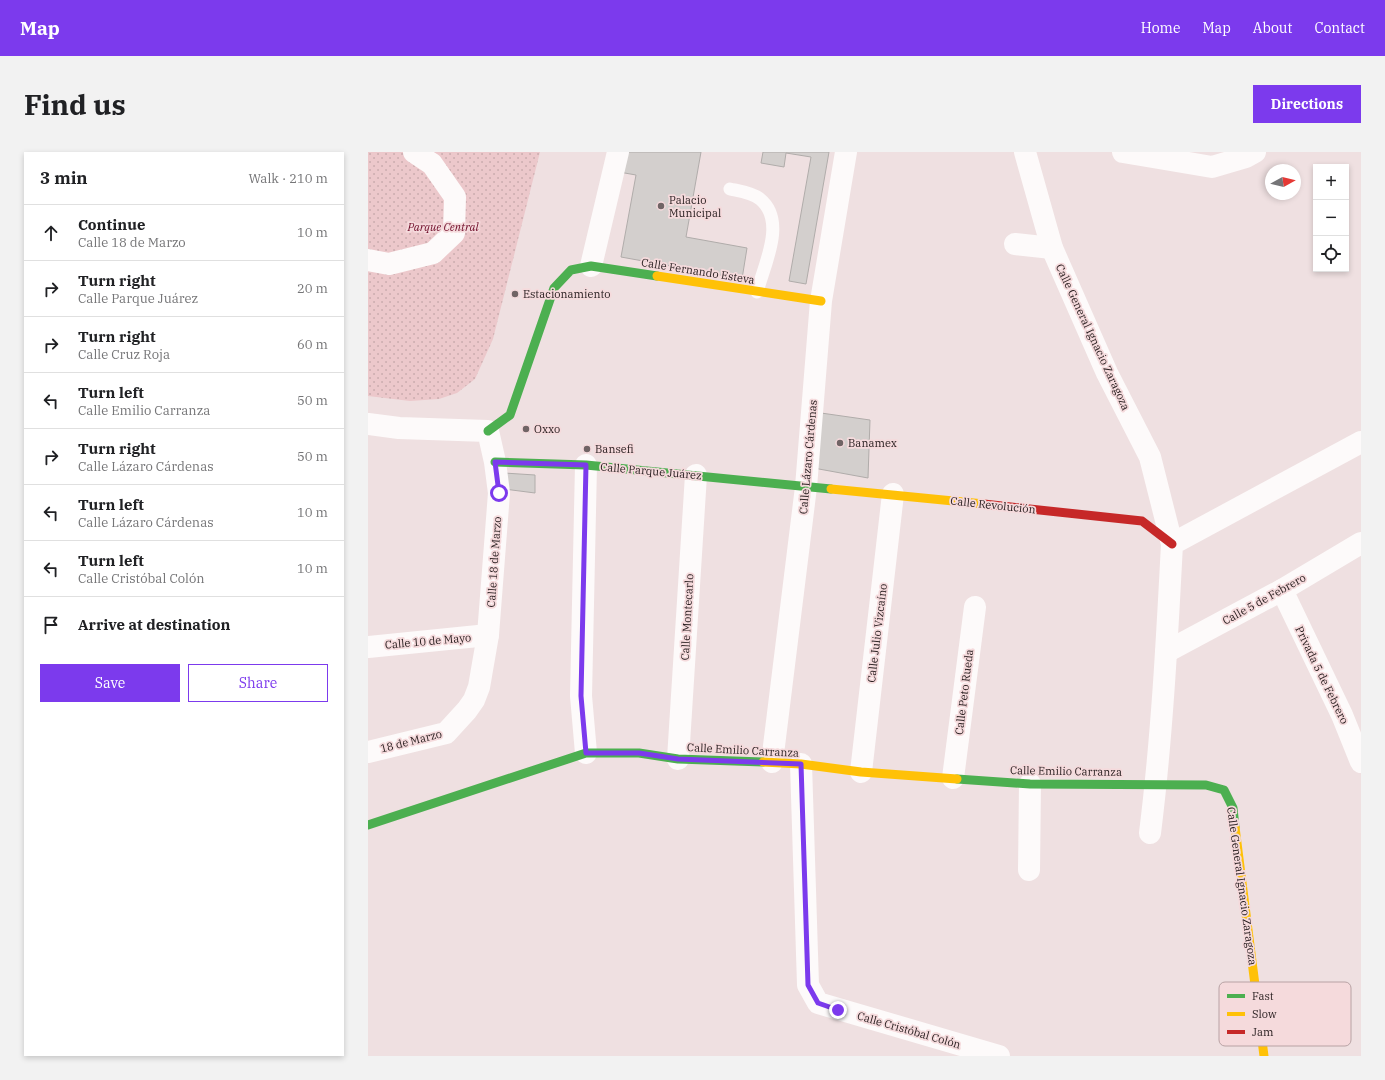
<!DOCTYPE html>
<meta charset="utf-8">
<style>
:root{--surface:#fff;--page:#f2f2f2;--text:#202124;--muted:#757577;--line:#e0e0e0;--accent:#7c3aed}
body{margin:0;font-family:"IBM Plex Serif",serif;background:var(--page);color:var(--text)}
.controls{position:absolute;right:12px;top:12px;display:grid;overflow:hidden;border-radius:0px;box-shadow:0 2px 6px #0003}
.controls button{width:36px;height:36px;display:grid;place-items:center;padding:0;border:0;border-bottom:1px solid var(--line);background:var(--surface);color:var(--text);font:20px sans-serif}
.compass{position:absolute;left:897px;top:12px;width:36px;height:36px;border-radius:50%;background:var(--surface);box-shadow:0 2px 6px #0003;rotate:82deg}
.stop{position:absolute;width:12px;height:12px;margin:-9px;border:3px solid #7c3aed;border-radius:50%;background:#fff}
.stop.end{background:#7c3aed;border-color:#fff;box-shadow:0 1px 4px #0008}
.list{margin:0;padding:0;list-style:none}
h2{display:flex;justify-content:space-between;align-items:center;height:52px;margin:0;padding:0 16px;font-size:17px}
h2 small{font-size:13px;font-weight:400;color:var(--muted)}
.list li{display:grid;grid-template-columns:26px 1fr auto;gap:12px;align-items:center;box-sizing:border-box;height:56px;padding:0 16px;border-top:1px solid var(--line)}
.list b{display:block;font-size:15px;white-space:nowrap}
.list p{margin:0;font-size:13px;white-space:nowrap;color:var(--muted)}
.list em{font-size:13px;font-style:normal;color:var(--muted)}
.actions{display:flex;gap:8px;padding:12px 16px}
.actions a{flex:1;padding:9px 0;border:1px solid var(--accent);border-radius:0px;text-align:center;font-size:14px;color:var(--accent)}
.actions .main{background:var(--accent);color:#fff}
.icon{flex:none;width:22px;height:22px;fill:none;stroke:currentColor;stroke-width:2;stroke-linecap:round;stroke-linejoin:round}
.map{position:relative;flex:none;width:993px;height:904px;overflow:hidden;border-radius:0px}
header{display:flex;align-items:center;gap:24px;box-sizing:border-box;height:56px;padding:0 20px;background:var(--accent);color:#fff}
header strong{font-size:19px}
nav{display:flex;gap:22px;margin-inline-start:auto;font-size:14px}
.intro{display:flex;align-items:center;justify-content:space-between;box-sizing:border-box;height:96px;padding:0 24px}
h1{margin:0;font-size:28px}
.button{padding:10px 18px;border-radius:0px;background:var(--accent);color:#fff;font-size:14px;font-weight:700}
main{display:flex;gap:24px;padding:0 24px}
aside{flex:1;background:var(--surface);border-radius:0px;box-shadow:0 2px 6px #0003}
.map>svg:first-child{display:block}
</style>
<header>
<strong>Map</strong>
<nav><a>Home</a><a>Map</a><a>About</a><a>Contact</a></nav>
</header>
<div class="intro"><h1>Find us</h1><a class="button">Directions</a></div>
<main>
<aside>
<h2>3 min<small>Walk · 210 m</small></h2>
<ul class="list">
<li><svg class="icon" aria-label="ahead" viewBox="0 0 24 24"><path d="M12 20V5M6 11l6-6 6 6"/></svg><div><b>Continue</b><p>Calle 18 de Marzo</p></div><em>10 m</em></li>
<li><svg class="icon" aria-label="right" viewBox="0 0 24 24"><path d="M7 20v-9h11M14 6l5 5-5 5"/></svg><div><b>Turn right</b><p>Calle Parque Juárez</p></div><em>20 m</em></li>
<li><svg class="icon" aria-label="right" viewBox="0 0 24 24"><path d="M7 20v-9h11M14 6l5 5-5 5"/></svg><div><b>Turn right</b><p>Calle Cruz Roja</p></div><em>60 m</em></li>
<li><svg class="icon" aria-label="left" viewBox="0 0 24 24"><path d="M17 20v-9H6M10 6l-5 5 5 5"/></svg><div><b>Turn left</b><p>Calle Emilio Carranza</p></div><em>50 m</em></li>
<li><svg class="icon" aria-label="right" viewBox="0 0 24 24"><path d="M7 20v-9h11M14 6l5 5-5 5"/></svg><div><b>Turn right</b><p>Calle Lázaro Cárdenas</p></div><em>50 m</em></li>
<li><svg class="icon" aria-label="left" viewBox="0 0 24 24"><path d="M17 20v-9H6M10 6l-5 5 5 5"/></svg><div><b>Turn left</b><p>Calle Lázaro Cárdenas</p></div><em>10 m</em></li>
<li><svg class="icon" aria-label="left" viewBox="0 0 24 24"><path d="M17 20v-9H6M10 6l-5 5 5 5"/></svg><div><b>Turn left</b><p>Calle Cristóbal Colón</p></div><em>10 m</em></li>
<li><svg class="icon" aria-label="arrive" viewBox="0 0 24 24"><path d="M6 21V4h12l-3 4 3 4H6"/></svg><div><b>Arrive at destination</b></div></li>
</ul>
<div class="actions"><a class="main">Save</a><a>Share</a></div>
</aside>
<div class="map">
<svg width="993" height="904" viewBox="0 0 993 904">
<defs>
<pattern id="park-dots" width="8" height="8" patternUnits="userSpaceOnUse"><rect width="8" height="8" fill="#ecc8cb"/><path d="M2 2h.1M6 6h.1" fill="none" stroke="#cbacae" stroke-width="1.8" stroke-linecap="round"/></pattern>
</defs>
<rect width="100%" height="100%" fill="#efe0e1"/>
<polygon fill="url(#park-dots)" points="0,0 172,0 125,187 107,227 89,241 71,247 42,249 0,244"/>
<g fill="#d3cfcd" stroke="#b0acaa">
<polygon points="254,0 333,0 318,85 379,96 374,127 253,105 268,23 251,20"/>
<polygon points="395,0 461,0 438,132 421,129 443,5 418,1 416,15 393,11"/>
<polygon points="446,260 502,268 500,326 440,315"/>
<polygon points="136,321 167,323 167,341 136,337"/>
</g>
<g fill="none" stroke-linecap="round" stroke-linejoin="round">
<path stroke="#fdfafa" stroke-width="13" d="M362 37C371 39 385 41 392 47 419 69 396 113 389 140"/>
<g stroke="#fdfafa" stroke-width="22">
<polyline points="657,0 684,96 739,221 782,305 804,392"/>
<polyline points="755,0 844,15 878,5 887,0"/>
<polyline points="647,92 684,96"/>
<polyline points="0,108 21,112 65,101 86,81 87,45 64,12 46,0"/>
<polyline points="223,114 250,0"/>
<polyline points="0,272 31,276 120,279 127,310 131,341 120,483 111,535 106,548 99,558 78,581 0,600"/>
<polyline points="914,438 974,563 993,610"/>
<polyline points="0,495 120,483"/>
<polyline points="798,500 914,438 993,391"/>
<polyline points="218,601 213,544 218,313"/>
<polyline points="310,607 328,323"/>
<polyline points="404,610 438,335 453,149 478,0"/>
<polyline points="433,612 440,833 450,851 631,904"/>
<polyline points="493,620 525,342"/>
<polyline points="585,626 607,455"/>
<path d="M782 681C794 585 799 488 804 392L993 290"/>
<polyline points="661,718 662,632"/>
</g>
<g stroke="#4caf50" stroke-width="9">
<polyline points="120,279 142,263 186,136 203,118 223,114 289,124"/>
<polyline points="127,310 218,313 463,337"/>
<polyline points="589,627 662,632 838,633 856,638 865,656 867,675"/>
<polyline points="0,673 218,601 271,601 310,607 395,610"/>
</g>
<g stroke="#ffc107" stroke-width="9">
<polyline points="289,124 453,149"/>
<polyline points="463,337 616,352"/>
<polyline points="395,610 433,612 493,620 589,627"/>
<polyline points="867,675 896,904"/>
</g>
<polyline stroke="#c62828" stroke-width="9" points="616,352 774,369 804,392"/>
</g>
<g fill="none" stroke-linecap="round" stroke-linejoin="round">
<polyline stroke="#7c3aed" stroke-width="5" points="131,341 127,310 218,313 213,544 218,601 271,601 310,607 433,612 440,833 450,851 470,858"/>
</g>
<g fill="#706465" stroke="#f5dadc" stroke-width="1.5">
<circle cx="293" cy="54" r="4"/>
<circle cx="147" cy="142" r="4"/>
<circle cx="158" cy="277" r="4"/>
<circle cx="472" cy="291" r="4"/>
<circle cx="219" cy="297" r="4"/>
</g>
<g text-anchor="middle" stroke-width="3.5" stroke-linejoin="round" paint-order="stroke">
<g font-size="11" fill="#2b2122" stroke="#f5dadc" text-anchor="start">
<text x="301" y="52">Palacio<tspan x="301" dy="13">Municipal</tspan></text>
<text x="155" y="146">Estacionamiento</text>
<text x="166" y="281">Oxxo</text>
<text x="480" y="295">Banamex</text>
<text x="227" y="301">Bansefi</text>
</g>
<g font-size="11" font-style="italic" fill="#6e0b28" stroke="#f5dadc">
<text x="75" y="79">Parque Central</text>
</g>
<g font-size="11" fill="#2b2122" stroke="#f5dadc">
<text transform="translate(330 119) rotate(9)" y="4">Calle Fernando Esteva</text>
<text transform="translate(725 185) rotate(65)" y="4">Calle General Ignacio Zaragoza</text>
<text transform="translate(440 305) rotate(-85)" y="4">Calle Lázaro Cárdenas</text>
<text transform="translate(283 319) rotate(5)" y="4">Calle Parque Juárez</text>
<text transform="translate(625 353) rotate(6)" y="4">Calle Revolución</text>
<text transform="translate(126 410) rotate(-86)" y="4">Calle 18 de Marzo</text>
<text transform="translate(896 447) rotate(-29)" y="4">Calle 5 de Febrero</text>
<text transform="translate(319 465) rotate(-87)" y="4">Calle Montecarlo</text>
<text transform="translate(509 481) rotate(-83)" y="4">Calle Julio Vizcaíno</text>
<text transform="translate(60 489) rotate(-5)" y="4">Calle 10 de Mayo</text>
<text transform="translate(954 523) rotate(64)" y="4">Privada 5 de Febrero</text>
<text transform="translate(596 540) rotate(-83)" y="4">Calle Peto Rueda</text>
<text transform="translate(43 589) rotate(-14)" y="4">18 de Marzo</text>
<text transform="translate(375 598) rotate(3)" y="4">Calle Emilio Carranza</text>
<text transform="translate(698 619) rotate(1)" y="4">Calle Emilio Carranza</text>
<text transform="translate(874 734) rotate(82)" y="4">Calle General Ignacio Zaragoza</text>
<text transform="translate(541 878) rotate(16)" y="4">Calle Cristóbal Colón</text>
</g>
</g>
<rect x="851" y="830" width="132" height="64" rx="6" fill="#f5dadc" stroke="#b8a2a4" stroke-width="1"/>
<rect x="859" y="842" width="18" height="4" fill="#4caf50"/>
<rect x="859" y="860" width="18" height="4" fill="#ffc107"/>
<rect x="859" y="878" width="18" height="4" fill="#c62828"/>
<g font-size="11" fill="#2b2122">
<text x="884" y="848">Fast</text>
<text x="884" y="866">Slow</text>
<text x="884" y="884">Jam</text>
</g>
</svg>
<div class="controls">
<button>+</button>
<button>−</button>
<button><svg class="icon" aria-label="locate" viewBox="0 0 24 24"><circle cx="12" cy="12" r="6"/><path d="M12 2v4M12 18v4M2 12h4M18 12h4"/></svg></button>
</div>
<svg class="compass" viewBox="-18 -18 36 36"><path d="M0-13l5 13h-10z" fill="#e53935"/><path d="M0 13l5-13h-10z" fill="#757577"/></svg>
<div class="stop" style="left:131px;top:341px"></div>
<div class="stop end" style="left:470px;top:858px"></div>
</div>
</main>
